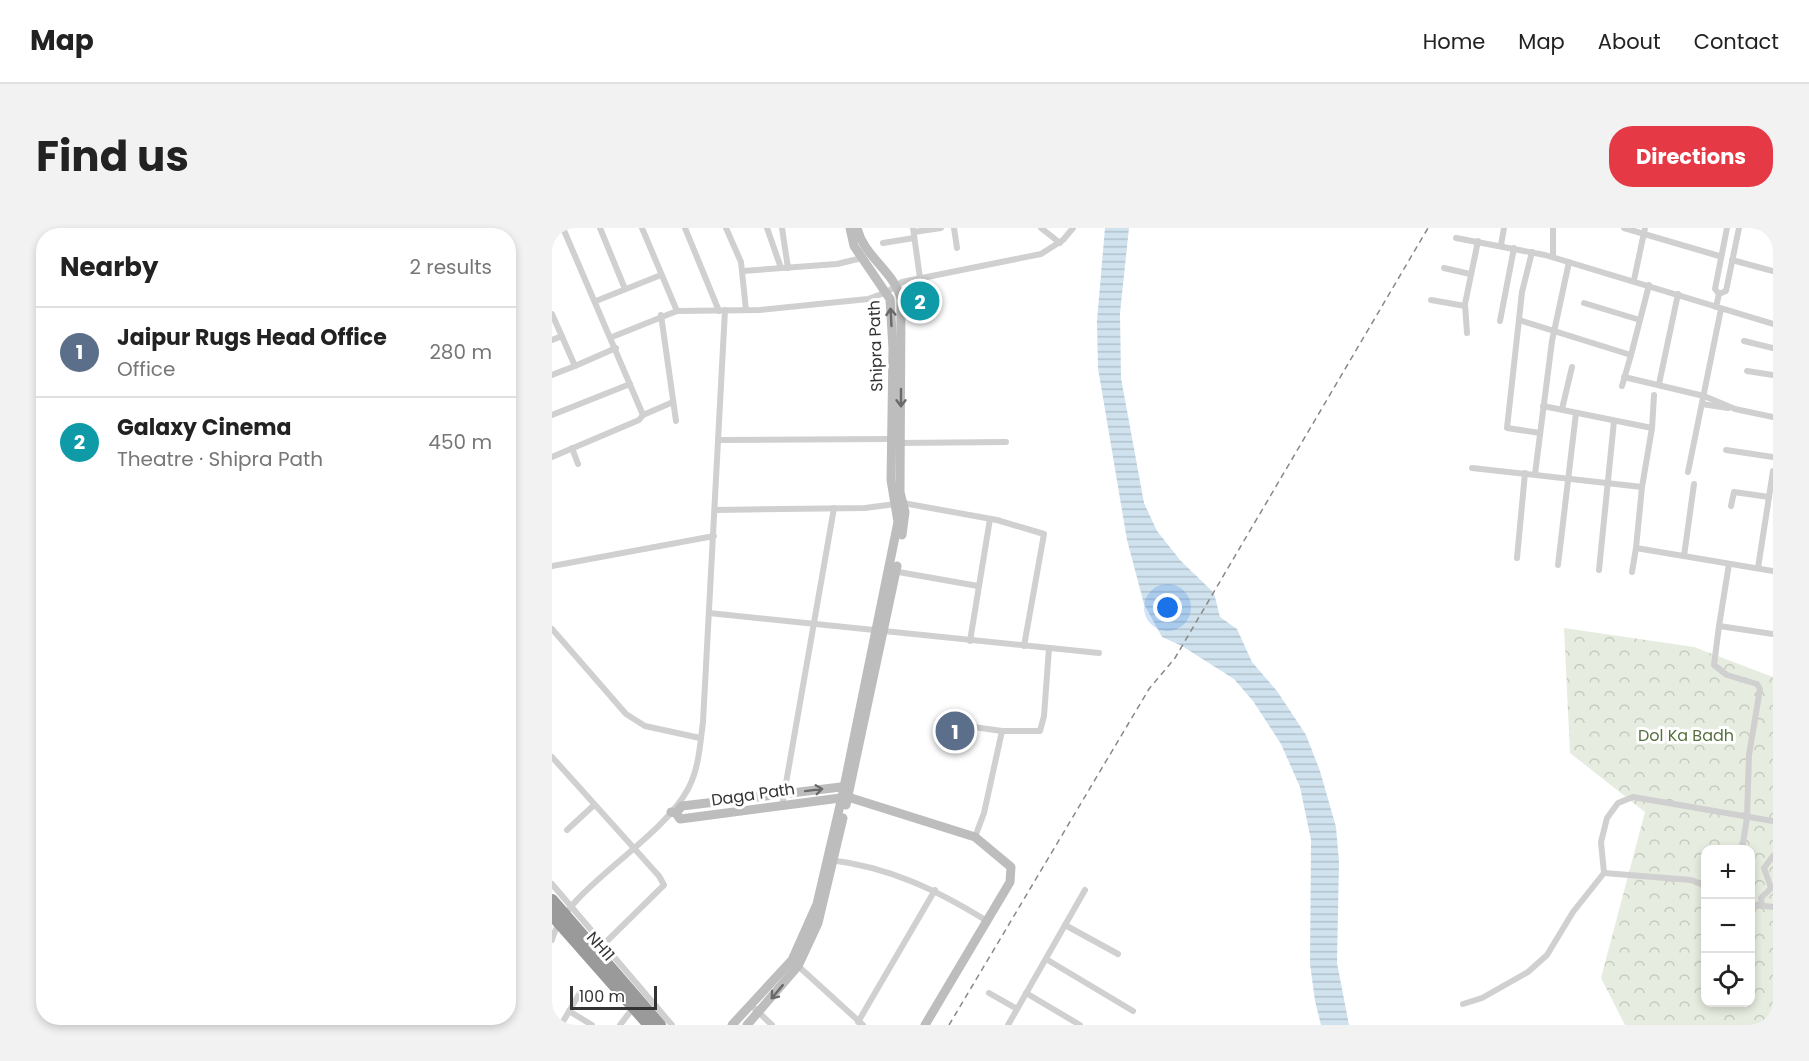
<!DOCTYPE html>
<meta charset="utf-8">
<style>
:root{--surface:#fff;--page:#f2f2f2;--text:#222;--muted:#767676;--line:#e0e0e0;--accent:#e63946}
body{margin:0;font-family:Poppins,sans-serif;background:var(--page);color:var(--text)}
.controls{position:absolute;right:18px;bottom:18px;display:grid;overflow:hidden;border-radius:12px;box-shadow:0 3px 9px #0003}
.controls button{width:54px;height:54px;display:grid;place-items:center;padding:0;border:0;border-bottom:2px solid var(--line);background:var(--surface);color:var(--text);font:30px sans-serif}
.scale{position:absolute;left:18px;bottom:15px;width:87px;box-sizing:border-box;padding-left:6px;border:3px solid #333;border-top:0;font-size:16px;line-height:21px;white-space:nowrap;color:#333;-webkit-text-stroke:4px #fff;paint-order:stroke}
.you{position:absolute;left:616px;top:380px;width:21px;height:21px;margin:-15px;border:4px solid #fff;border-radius:50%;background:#1a73e8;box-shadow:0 0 0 9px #1a73e833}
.badge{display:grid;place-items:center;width:39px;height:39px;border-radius:50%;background:var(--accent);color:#fff;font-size:20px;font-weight:700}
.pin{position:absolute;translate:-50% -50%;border:3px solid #fff;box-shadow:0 2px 6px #0006}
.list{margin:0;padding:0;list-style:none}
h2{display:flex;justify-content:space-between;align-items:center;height:78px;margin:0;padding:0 24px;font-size:26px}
h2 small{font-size:20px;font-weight:400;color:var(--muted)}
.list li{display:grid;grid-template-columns:39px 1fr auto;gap:18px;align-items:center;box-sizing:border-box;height:90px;padding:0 24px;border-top:2px solid var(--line)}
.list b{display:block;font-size:22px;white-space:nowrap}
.list p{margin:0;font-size:20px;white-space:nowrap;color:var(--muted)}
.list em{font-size:20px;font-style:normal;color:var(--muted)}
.icon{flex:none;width:33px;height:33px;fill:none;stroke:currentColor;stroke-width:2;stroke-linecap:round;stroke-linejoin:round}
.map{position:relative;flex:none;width:1221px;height:797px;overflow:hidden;border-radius:24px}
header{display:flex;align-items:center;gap:36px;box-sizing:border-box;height:84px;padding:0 30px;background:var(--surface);border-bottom:2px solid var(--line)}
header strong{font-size:28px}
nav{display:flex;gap:33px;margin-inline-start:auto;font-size:21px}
.intro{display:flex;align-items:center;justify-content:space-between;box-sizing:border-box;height:144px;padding:0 36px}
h1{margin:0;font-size:42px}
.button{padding:15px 27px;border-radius:24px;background:var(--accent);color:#fff;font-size:21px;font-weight:700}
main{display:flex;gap:36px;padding:0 36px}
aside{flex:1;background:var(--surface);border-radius:24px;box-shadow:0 3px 9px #0003}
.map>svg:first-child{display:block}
</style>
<header>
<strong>Map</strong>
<nav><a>Home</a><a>Map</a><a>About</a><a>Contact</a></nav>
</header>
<div class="intro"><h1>Find us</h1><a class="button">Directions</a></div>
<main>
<aside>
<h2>Nearby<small>2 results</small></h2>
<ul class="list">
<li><span class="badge" style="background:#5c6f8a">1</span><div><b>Jaipur Rugs Head Office</b><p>Office</p></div><em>280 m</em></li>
<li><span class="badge" style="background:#0f9aa8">2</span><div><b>Galaxy Cinema</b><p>Theatre · Shipra Path</p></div><em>450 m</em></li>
</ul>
</aside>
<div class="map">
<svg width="1221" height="797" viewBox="0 0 1221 797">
<defs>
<pattern id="forest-crowns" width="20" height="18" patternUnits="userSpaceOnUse" patternTransform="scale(1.5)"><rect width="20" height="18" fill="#e6ecdf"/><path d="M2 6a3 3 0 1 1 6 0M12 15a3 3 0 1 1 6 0" fill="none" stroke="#c6cbc0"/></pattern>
<pattern id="water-rules" width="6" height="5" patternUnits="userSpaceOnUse" patternTransform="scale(1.5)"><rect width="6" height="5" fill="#cfe2ee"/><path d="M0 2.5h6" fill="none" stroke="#b2c2cd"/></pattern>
</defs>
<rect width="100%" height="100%" fill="#fff"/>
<path fill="url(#forest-crowns)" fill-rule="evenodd" d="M1012 400 1142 419 1221 449V797H1073L1049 750 1093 584 1018 525ZM1154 622H1198V774H1154Z"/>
<polygon fill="url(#water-rules)" points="553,0 577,0 568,85 569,150 592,275 605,303 628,332 662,365 668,389 685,401 700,434 725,463 754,507 768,543 784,599 787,634 785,735 797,797 769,797 763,773 758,736 759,612 748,559 729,516 701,473 682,451 630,418 610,409 592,376 575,312 546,140 545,93"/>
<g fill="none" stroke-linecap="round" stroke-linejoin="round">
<g stroke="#d0d0d0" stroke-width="6">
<polyline points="11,0 91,187"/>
<polyline points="48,0 73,61"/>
<polyline points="90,0 125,83"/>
<polyline points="133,0 167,83"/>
<polyline points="174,0 189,34 194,82"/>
<polyline points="215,0 229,40"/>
<polyline points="230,0 236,40"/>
<polyline points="361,0 368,50"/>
<polyline points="402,0 405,20"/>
<polyline points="489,0 508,15"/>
<polyline points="1072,0 1167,28"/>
<polyline points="362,4 389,0"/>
<polyline points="904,10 993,27 1221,96"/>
<polyline points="331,15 362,10"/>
<polyline points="949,17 952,0"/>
<polyline points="980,24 970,64 955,200 988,205"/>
<polyline points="1001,29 1001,0"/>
<polyline points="1180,32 1221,43"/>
<polyline points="892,40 918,46"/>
<polyline points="191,43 285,36 310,30"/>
<polyline points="1082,52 1093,0"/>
<polyline points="1167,66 1163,61 1175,0"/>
<polyline points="879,72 913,78"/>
<polyline points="44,73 109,47"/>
<polyline points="1032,75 1088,92"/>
<polyline points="1164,79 1167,66 1174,63 1187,0"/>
<polyline points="0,86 23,138 64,120"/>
<polyline points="109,87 124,193"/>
<polyline points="967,92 1079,127 1097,57"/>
<polyline points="948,93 962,20"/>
<polyline points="915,105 913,76 926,13"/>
<polyline points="60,109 125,83 208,82 316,71 335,64 350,54 489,26 511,12 521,0"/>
<polyline points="0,112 10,108"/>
<polyline points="1192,113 1221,120"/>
<polyline points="1195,143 1221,147"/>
<polyline points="0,147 23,138"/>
<polyline points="1072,149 1152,168 1183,181 1221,189"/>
<polyline points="1107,156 1126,66"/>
<polyline points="1070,158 1079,127"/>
<polyline points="1150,176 1176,180"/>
<polyline points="991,178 1100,200"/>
<polyline points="1010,181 1020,139"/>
<polyline points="0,187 78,156"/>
<polyline points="166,212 338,211"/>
<polyline points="345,215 454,214"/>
<polyline points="20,220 26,236"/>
<polyline points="1174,222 1221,229"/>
<polyline points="0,229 87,192 91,187 121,174"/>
<polyline points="920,240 1090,259 1084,320 1221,343"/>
<polyline points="1136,244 1169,81"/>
<polyline points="983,246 1000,113 1017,34"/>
<polyline points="1090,259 1100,200 1102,167"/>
<polyline points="1179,278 1182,264 1217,269"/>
<polyline points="163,282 313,280 351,275 445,292 492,306 472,418"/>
<polyline points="1132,328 1142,256"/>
<polyline points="965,330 973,245"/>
<polyline points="1177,336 1167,398 1221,406"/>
<polyline points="1006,337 1024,185"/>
<polyline points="0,338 162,308"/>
<polyline points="1206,340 1221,243"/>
<polyline points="1047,342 1062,193"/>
<polyline points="341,343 426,358"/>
<polyline points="1080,344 1084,320"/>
<polyline points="157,385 547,425"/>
<polyline points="1167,398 1162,437 1175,447 1205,456 1208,461 1197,527 1195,589 1190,622"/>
<polyline points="0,401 74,486 93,498 148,510"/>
<polyline points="418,413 438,291"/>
<polyline points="386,494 450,503 488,503 492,488 497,420"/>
<polyline points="0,529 107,648 112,657 53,715"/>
<polyline points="230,578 282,280"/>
<polyline points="15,602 42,577"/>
<polyline points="423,609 432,585 450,503"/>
<path d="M278 632C337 639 385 662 435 693"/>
<polyline points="1052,645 1139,652 1154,658"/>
<polyline points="0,656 120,797"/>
<polyline points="1198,676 1221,679"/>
<polyline points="1210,678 1209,670 1219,660 1212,640 1221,628"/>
<polyline points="513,697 566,726"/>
<path d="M0 712C12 662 108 614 136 561 147 541 148 516 151 494L173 82"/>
<polyline points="494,731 581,783"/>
<polyline points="245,737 311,797"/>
<polyline points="437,765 465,781"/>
<polyline points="474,765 528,797"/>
<polyline points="911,776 930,770 976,744 995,727 1021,684 1052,645 1049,614 1055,590 1066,575 1081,569 1221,593"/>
<polyline points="200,778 220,797"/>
<polyline points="17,783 40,797"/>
<polyline points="306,794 383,662"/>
<polyline points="9,797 29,763"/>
<polyline points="68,797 81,780"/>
<polyline points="456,797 533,662"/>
</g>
<g stroke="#bdbdbd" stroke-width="9">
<path d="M305 0C312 29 342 43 349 71L348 264 353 284 350 307"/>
<polyline points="294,577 345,338"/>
<polyline points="119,584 124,585 128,591 136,590 296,569 423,609 459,639 458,654 373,797"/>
<polyline points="124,585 130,578 297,558"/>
<polyline points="180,797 240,732 265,676 290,569 346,294 339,252 341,121 338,71 302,18 298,0"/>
<polyline points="195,797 246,738 266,695 291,590"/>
</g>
<g stroke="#9a9a9a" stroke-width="12">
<polyline points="0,672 108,797"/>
<polyline points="0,687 97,797"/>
</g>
<polyline stroke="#888" stroke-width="1.5" stroke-dasharray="6 4.5" stroke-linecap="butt" points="397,797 597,461 623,430 876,0"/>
</g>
<defs><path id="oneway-shaft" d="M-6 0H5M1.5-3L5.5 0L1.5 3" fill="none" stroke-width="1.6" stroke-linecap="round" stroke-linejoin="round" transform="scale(1.5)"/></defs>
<g stroke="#6a6a6a">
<use href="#oneway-shaft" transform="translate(339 89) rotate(-93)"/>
<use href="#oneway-shaft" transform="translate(349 170) rotate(90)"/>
<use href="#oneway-shaft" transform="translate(262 562) rotate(-7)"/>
<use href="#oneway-shaft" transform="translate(225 764) rotate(130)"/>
</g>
<g text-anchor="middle" stroke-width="6" stroke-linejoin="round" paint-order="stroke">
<g font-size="16" fill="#333" stroke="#fff">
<text transform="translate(323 118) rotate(-92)" y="6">Shipra Path</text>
<text transform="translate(201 566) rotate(-8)" y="6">Daga Path</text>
<text transform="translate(49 718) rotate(49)" y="6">NH11</text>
</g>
<g font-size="16" fill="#56703f" stroke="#fff">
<text x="1134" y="513">Dol Ka Badh</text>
</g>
</g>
</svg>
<div class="controls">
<button>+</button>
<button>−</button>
<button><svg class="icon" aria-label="locate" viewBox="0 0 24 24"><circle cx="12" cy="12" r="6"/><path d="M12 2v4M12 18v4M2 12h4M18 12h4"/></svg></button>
</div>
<div class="scale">100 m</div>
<div class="you"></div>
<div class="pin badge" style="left:403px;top:503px;background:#5c6f8a">1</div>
<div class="pin badge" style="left:368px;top:73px;background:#0f9aa8">2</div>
</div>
</main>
